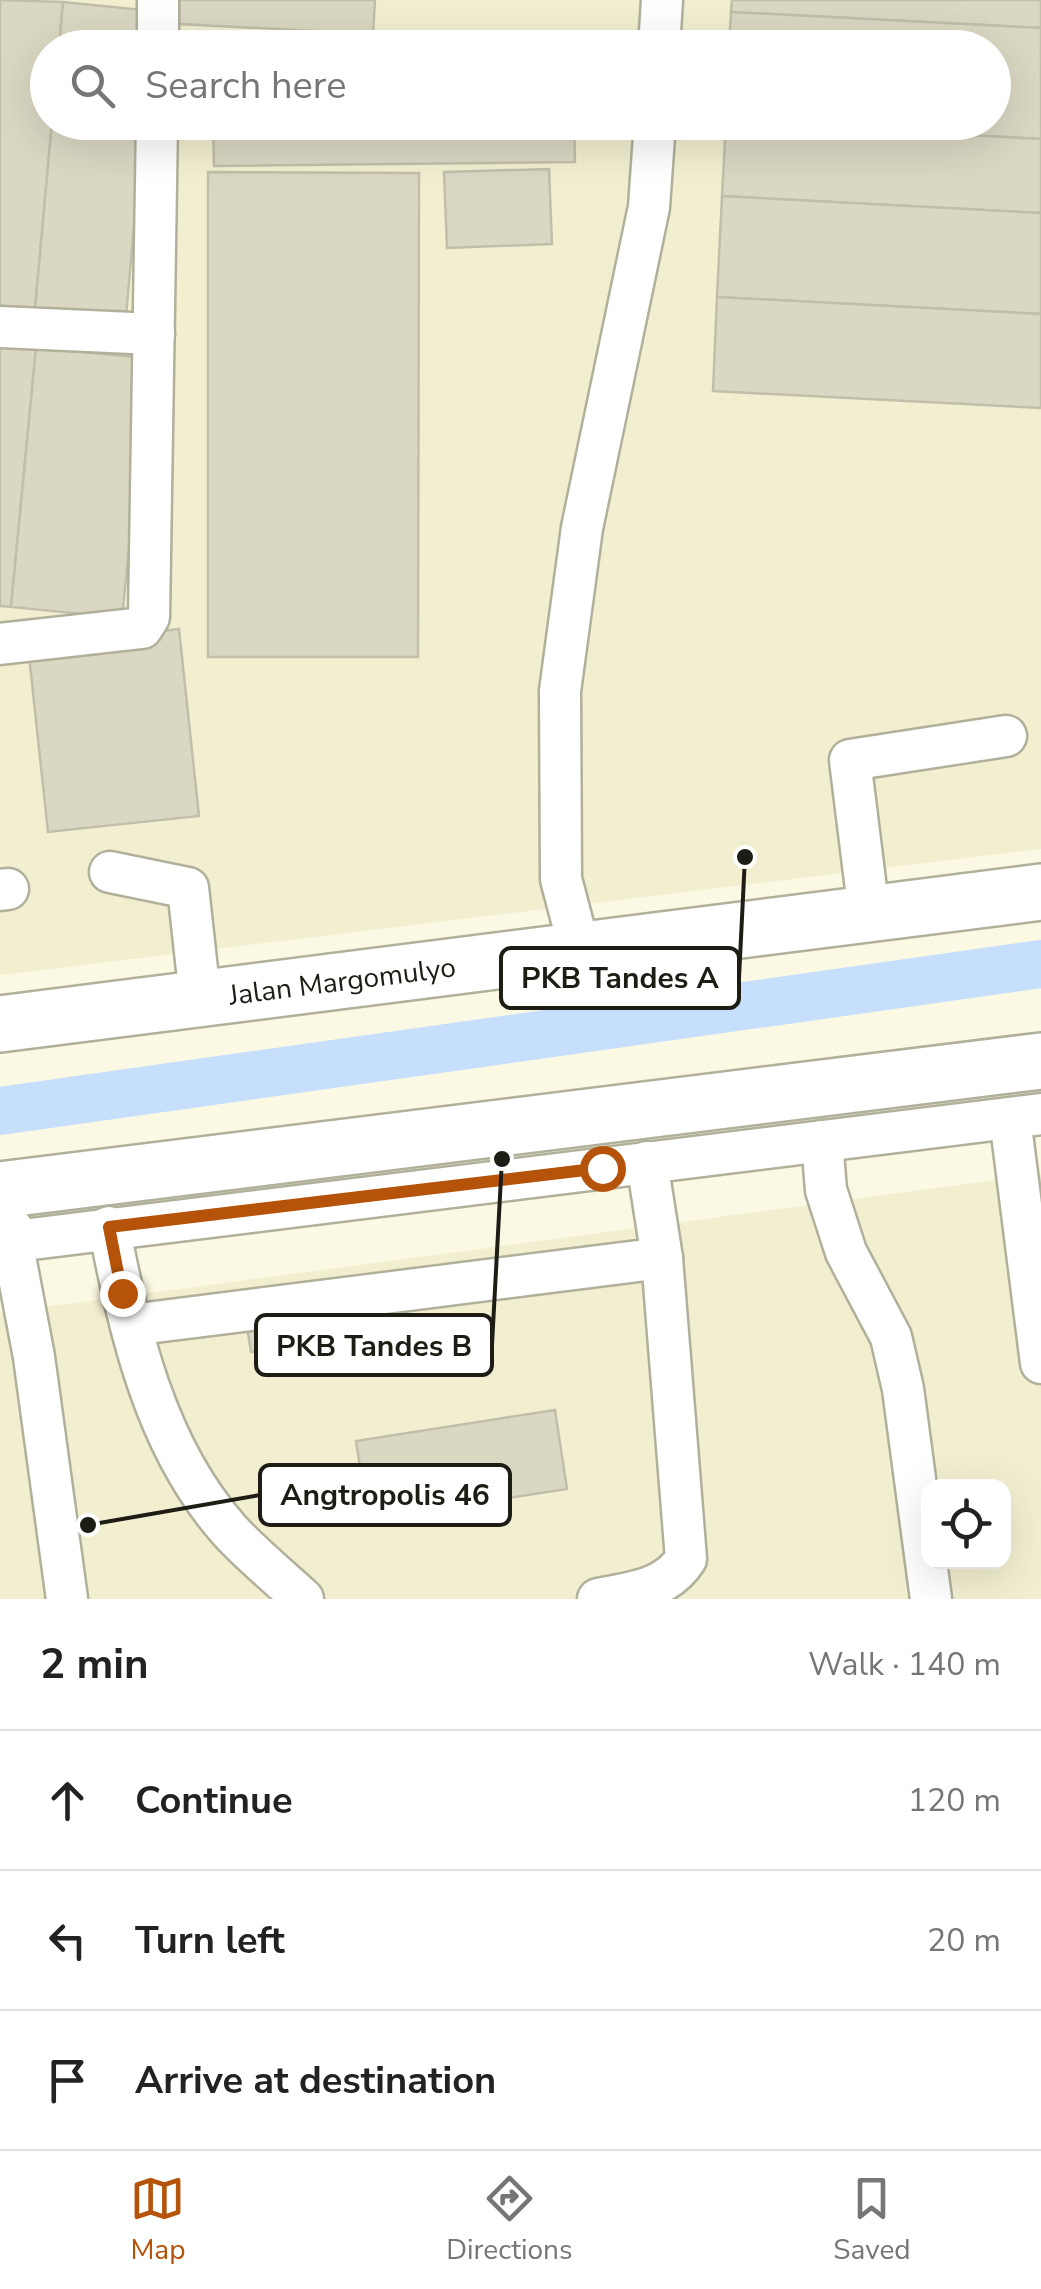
<!DOCTYPE html>
<meta charset="utf-8">
<style>
:root{--surface:#fff;--page:#f6f6f6;--text:#222;--muted:#767676;--line:#e0e0e0;--accent:#b45309}
body{margin:0;font-family:"Nunito Sans",sans-serif;background:var(--page);color:var(--text)}
.controls{position:absolute;right:30px;bottom:30px;display:grid;overflow:hidden;border-radius:20px;box-shadow:0 10px 40px #0002}
.controls button{width:90px;height:90px;display:grid;place-items:center;padding:0;border:0;border-bottom:2px solid var(--line);background:var(--surface);color:var(--text);font:50px sans-serif}
.stop{position:absolute;width:30px;height:30px;margin:-22px;border:8px solid #b45309;border-radius:50%;background:#fff}
.stop.end{background:#b45309;border-color:#fff;box-shadow:0 2px 10px #0008}
.list{margin:0;padding:0;list-style:none}
h2{display:flex;justify-content:space-between;align-items:center;height:130px;margin:0;padding:0 40px;font-size:42px}
h2 small{font-size:32px;font-weight:400;color:var(--muted)}
.list li{display:grid;grid-template-columns:65px 1fr auto;gap:30px;align-items:center;box-sizing:border-box;height:140px;padding:0 40px;border-top:2px solid var(--line)}
.list b{display:block;font-size:38px;white-space:nowrap}
.list em{font-size:32px;font-style:normal;color:var(--muted)}
.icon{flex:none;width:55px;height:55px;fill:none;stroke:currentColor;stroke-width:2;stroke-linecap:round;stroke-linejoin:round}
.map{position:relative;flex:none;width:1041px;height:1599px;overflow:hidden}
.search{position:absolute;background:var(--surface);box-shadow:0 10px 40px #0002;left:30px;right:30px;top:30px;height:110px;display:flex;align-items:center;gap:25px;box-sizing:border-box;padding:0 35px;border-radius:55px;color:var(--muted);font-size:38px}
.sheet{height:550px;background:var(--surface)}
nav{display:flex;justify-content:space-around;align-items:center;box-sizing:border-box;height:140px;border-top:2px solid var(--line);background:var(--surface);font-size:28px;color:var(--muted)}
nav a{display:grid;justify-items:center;gap:5px}
nav .on{color:var(--accent)}
.map>svg:first-child{display:block}
</style>
<div class="map">
<svg width="1041" height="1599" viewBox="0 0 1041 1599">
<rect width="100%" height="100%" fill="#fbf9e3"/>
<g fill="#f2efd1" fill-rule="evenodd">
<path d="M0 0H1041V849L0 975ZM48 48H994V122H48Z"/>
<path d="M1041 1174V1599H0V1313ZM928 1486H1004V1562H928Z"/>
</g>
<g fill="none" stroke-linecap="round" stroke-linejoin="round">
<polyline stroke="#c5dffc" stroke-width="48" points="0,1111 1041,964"/>
</g>
<g fill="#dad8c3" stroke="#c1bfaa" stroke-width="2.5">
<polygon points="0,0 63,2 59,48 48,48 48,122 52,122 34,320 0,317"/>
<polygon points="180,0 375,0 373,34 179,24"/>
<polygon points="732,0 1041,0 1041,28 731,12"/>
<polygon points="63,2 153,11 150,48 59,48"/>
<polygon points="731,12 1041,28 1041,139 734,122 994,122 994,48 729,48"/>
<polygon points="52,122 143,122 125,328 34,320"/>
<polygon points="213,122 574,122 575,162 214,166"/>
<polygon points="726,122 1041,139 1041,213 722,196"/>
<polygon points="549,169 552,244 447,248 444,172"/>
<polygon points="208,172 419,173 418,657 208,657"/>
<polygon points="722,196 1041,213 1041,314 717,297"/>
<polygon points="717,297 1041,314 1041,408 713,391"/>
<polygon points="0,344 36,348 11,607 0,606"/>
<polygon points="36,348 148,358 122,618 11,607"/>
<polygon points="179,629 199,816 48,832 28,646"/>
<polygon points="326,1315 330,1341 251,1352 247,1327"/>
<polygon points="555,1410 567,1489 368,1519 356,1441"/>
</g>
<g fill="none" stroke-linecap="round" stroke-linejoin="round">
<defs>
<g id="minor">
<polyline points="158,48 158,0"/>
<polyline points="659,48 662,0"/>
<polyline points="0,327 154,334"/>
<polyline points="0,644 142,628 149,617 157,122"/>
<polyline points="110,872 188,888 200,997"/>
<polyline points="0,890 8,889"/>
<polyline points="869,913 850,760 1006,736"/>
<polyline points="580,951 561,879 560,691 582,528 649,207 655,122"/>
<polyline points="1010,1118 1041,1363"/>
<polyline points="822,1141 826,1190 846,1252 891,1337 903,1389 931,1599"/>
<path d="M109 1227C130 1333 155 1447 230 1531 252 1555 279 1577 303 1599"/>
<polyline points="12,1241 34,1357 67,1599"/>
<polyline points="0,1243 1041,1114"/>
<polyline points="131,1325 662,1258"/>
<path d="M598 1599C632 1592 666 1590 686 1559L662 1258 647 1162"/>
</g>
<g id="highway">
<path id="s1" d="M0 1024 1041 892"/>
<polyline points="0,1190 1041,1061"/>
<polyline points="0,1225 12,1241"/>
</g>
</defs>
<use href="#minor" stroke="#b1b09b" stroke-width="45"/>
<use href="#highway" stroke="#b1b09b" stroke-width="60"/>
<use href="#minor" stroke="#fff" stroke-width="40"/>
<use href="#highway" stroke="#fff" stroke-width="55"/>
</g>
<g fill="none" stroke-linecap="round" stroke-linejoin="round">
<polyline stroke="#b45309" stroke-width="12" points="122,1293 109,1227 602,1168"/>
</g>
<g text-anchor="middle" stroke-width="9" stroke-linejoin="round" paint-order="stroke">
<g font-size="28" fill="#1e1d15" stroke="#fff">
<text dy="10" stroke="none"><textPath href="#s1" startOffset="345">Jalan Margomulyo</textPath></text>
</g>
</g>
<path fill="none" stroke="#1e1d15" stroke-width="4" d="M745 857L739 978M502 1159L492 1345M88 1525L260 1495"/>
<g fill="#1e1d15" stroke="#fff" stroke-width="4">
<circle cx="745" cy="857" r="10"/>
<circle cx="502" cy="1159" r="10"/>
<circle cx="88" cy="1525" r="10"/>
</g>
<g fill="#fff" stroke="#1e1d15" stroke-width="4">
<rect x="501" y="948" width="238" height="60" rx="10"/>
<rect x="256" y="1315" width="236" height="60" rx="10"/>
<rect x="260" y="1465" width="250" height="60" rx="10"/>
</g>
<g font-size="30" text-anchor="middle" font-weight="bold" fill="#1e1d15">
<text x="620" y="988">PKB Tandes A</text>
<text x="374" y="1356">PKB Tandes B</text>
<text x="385" y="1505">Angtropolis 46</text>
</g>
</svg>
<div class="controls">
<button><svg class="icon" aria-label="locate" viewBox="0 0 24 24"><circle cx="12" cy="12" r="6"/><path d="M12 2v4M12 18v4M2 12h4M18 12h4"/></svg></button>
</div>
<div class="stop" style="left:602px;top:1168px"></div>
<div class="stop end" style="left:122px;top:1293px"></div>
<div class="search"><svg class="icon" aria-label="search" viewBox="0 0 24 24"><circle cx="10" cy="10" r="6"/><path d="M15 15l6 6"/></svg>Search here</div>
</div>
<section class="sheet">
<h2>2 min<small>Walk · 140 m</small></h2>
<ul class="list">
<li><svg class="icon" aria-label="ahead" viewBox="0 0 24 24"><path d="M12 20V5M6 11l6-6 6 6"/></svg><div><b>Continue</b></div><em>120 m</em></li>
<li><svg class="icon" aria-label="left" viewBox="0 0 24 24"><path d="M17 20v-9H6M10 6l-5 5 5 5"/></svg><div><b>Turn left</b></div><em>20 m</em></li>
<li><svg class="icon" aria-label="arrive" viewBox="0 0 24 24"><path d="M6 21V4h12l-3 4 3 4H6"/></svg><div><b>Arrive at destination</b></div></li>
</ul>
</section>
<nav>
<a class="on"><svg class="icon" aria-label="map" viewBox="0 0 24 24"><path d="M3 6l6-2 6 2 6-2v14l-6 2-6-2-6 2zM9 4v14M15 6v14"/></svg>Map</a>
<a><svg class="icon" aria-label="directions" viewBox="0 0 24 24"><path d="M12 3l9 9-9 9-9-9zM9 14v-3h6M13 9l2 2-2 2"/></svg>Directions</a>
<a><svg class="icon" aria-label="saved" viewBox="0 0 24 24"><path d="M7 4h10v16l-5-4-5 4z"/></svg>Saved</a>
</nav>
